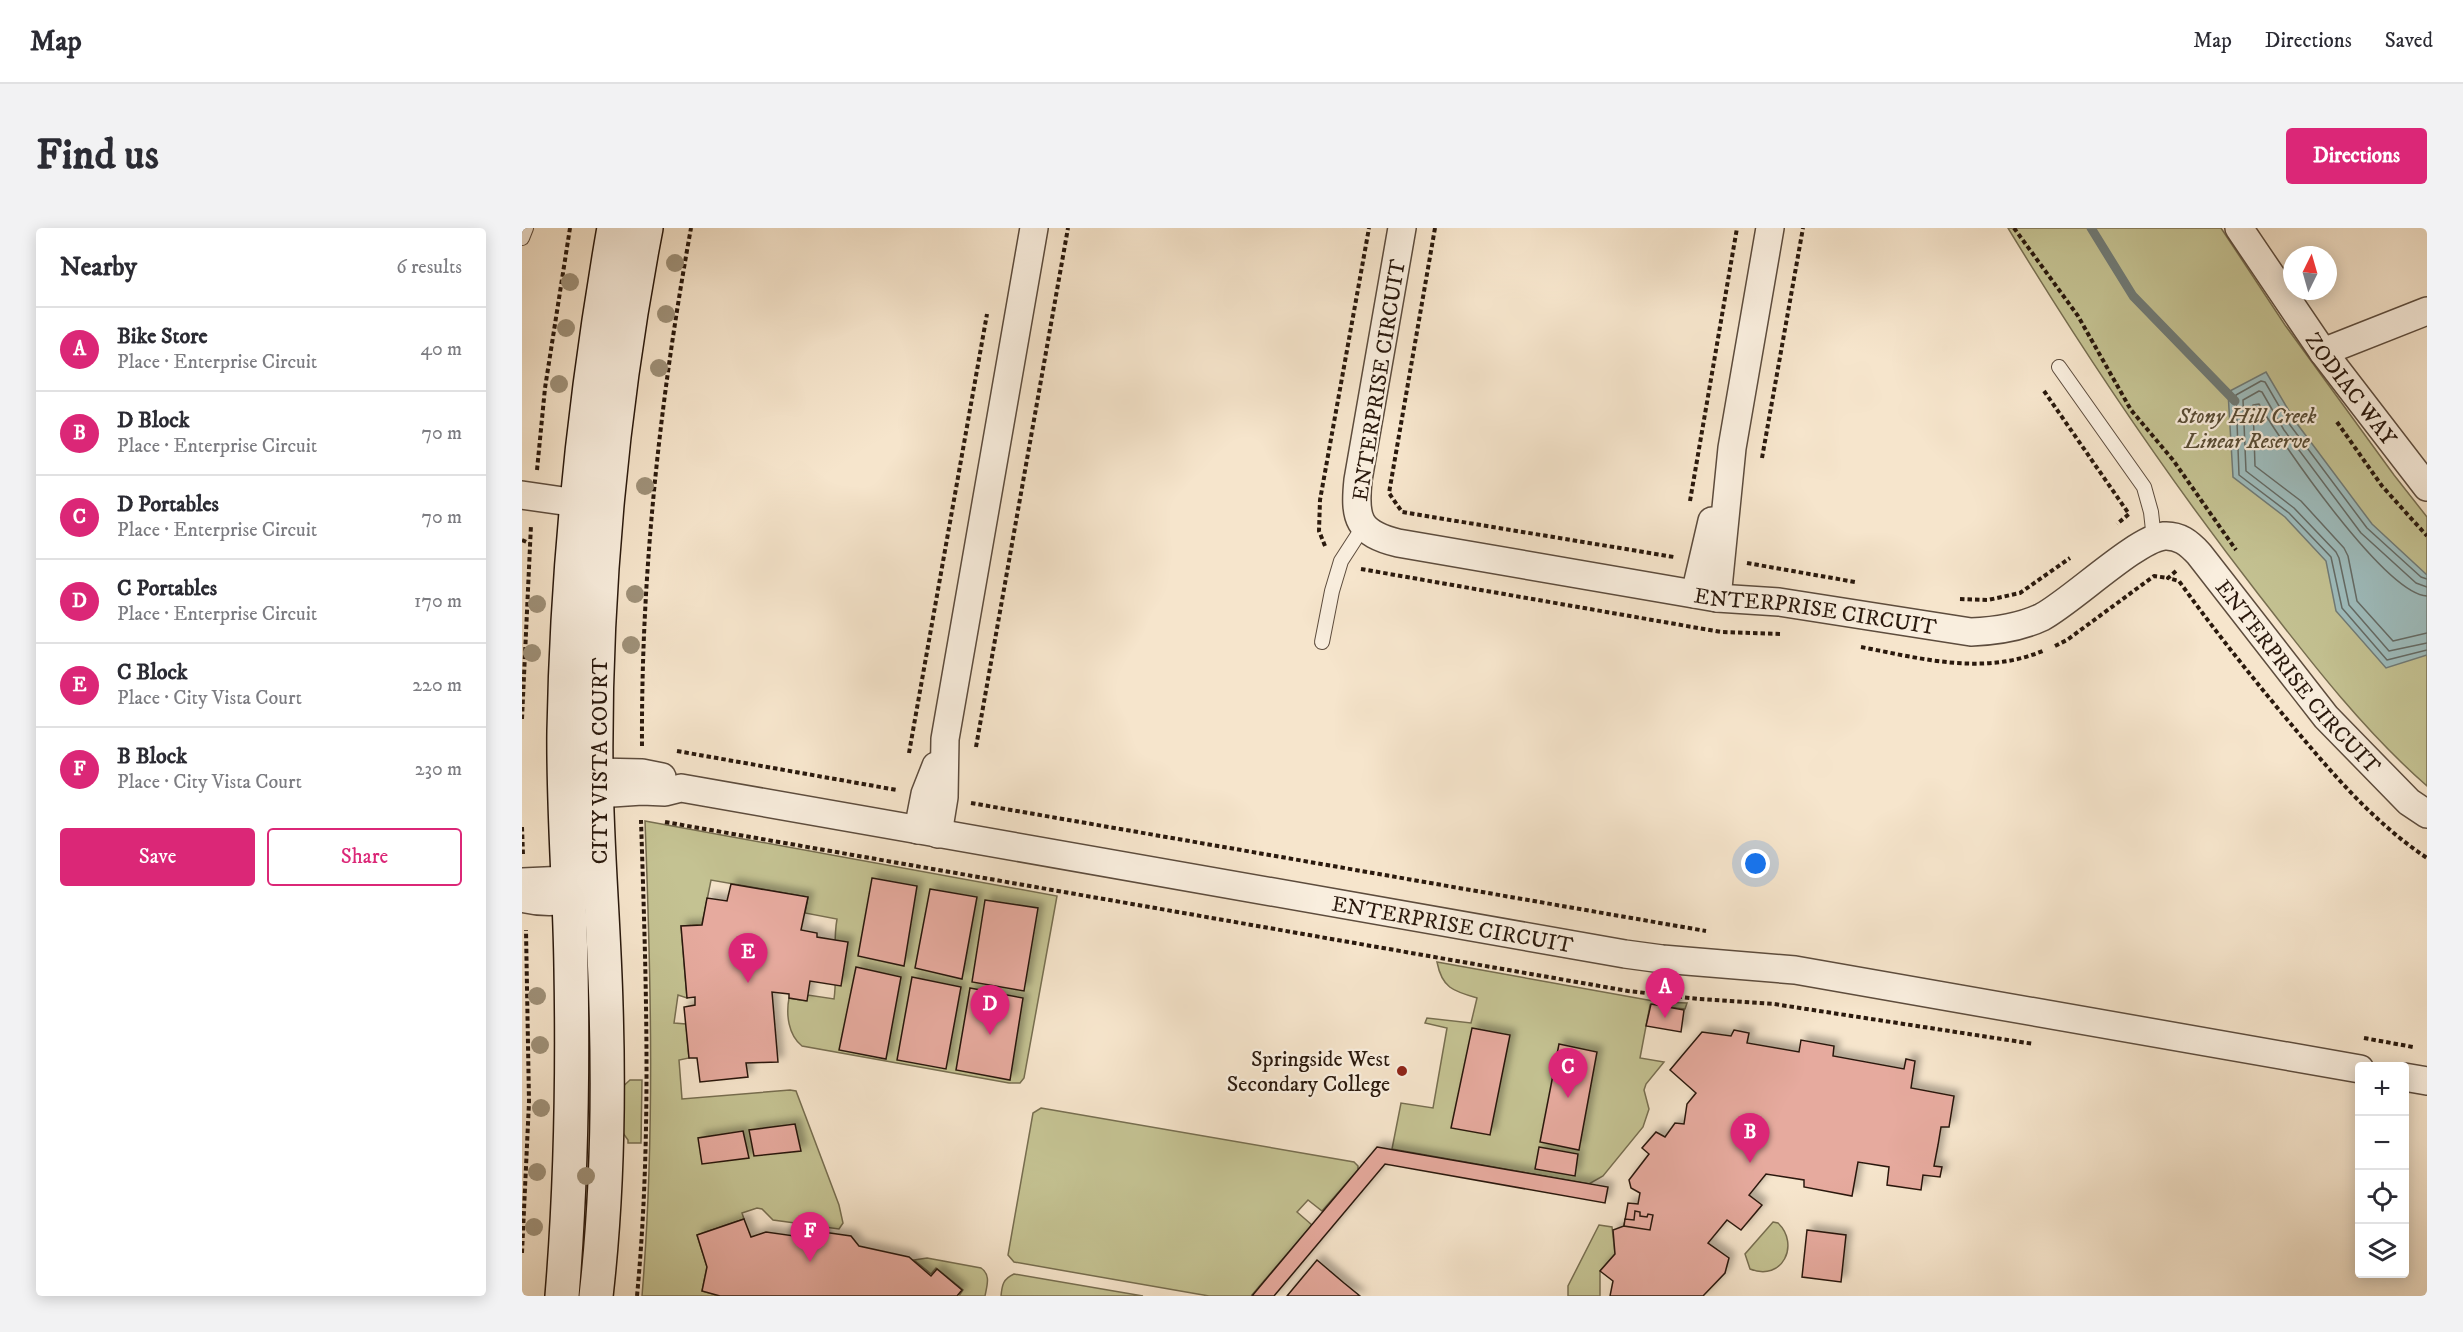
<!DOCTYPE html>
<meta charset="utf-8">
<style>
:root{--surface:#fff;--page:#f2f2f3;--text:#2b2b33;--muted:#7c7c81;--line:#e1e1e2;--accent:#db2777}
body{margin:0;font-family:"IM FELL DW Pica",serif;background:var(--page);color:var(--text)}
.controls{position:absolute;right:18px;bottom:18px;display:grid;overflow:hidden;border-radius:6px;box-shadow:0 3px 15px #0003}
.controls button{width:54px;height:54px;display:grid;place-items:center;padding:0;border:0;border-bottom:2px solid var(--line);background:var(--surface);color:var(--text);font:30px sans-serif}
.compass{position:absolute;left:1761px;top:18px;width:54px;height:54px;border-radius:50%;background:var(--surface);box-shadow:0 3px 15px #0003;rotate:5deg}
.you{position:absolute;left:1234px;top:636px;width:21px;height:21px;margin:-15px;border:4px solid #fff;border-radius:50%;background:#1a73e8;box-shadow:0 0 0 9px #1a73e833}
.badge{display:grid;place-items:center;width:39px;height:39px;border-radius:50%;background:var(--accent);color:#fff;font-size:20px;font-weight:700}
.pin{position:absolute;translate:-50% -50px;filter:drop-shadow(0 2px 3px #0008)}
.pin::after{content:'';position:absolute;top:32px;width:21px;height:18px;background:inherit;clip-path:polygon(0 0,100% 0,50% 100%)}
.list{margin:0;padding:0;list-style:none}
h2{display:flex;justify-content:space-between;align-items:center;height:78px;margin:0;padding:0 24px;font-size:26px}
h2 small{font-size:20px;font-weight:400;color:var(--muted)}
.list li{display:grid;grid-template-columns:39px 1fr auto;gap:18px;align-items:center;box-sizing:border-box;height:84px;padding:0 24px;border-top:2px solid var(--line)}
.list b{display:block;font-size:22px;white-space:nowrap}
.list p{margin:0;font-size:20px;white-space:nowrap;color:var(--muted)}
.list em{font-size:20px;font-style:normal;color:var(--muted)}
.actions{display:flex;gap:12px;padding:18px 24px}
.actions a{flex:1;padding:14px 0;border:2px solid var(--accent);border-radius:6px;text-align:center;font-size:21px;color:var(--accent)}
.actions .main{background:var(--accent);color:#fff}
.icon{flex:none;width:33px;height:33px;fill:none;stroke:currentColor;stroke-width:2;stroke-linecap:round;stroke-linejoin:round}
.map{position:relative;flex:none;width:1905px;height:1068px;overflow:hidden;border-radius:6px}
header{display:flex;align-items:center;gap:36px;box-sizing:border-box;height:84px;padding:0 30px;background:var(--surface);border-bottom:2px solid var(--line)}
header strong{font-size:28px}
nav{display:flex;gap:33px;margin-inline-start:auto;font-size:21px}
.intro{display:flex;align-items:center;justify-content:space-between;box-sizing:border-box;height:144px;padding:0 36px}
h1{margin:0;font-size:42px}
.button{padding:15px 27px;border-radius:6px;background:var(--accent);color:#fff;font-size:21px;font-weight:700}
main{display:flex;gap:36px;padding:0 36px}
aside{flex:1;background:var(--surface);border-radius:6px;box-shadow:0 3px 15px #0003}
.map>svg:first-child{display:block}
</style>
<header>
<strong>Map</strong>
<nav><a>Map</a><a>Directions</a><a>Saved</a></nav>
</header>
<div class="intro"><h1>Find us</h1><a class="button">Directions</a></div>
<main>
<aside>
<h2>Nearby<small>6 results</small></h2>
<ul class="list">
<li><span class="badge">A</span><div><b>Bike Store</b><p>Place · Enterprise Circuit</p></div><em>40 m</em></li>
<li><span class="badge">B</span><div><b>D Block</b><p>Place · Enterprise Circuit</p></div><em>70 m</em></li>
<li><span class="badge">C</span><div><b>D Portables</b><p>Place · Enterprise Circuit</p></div><em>70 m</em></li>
<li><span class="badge">D</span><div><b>C Portables</b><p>Place · Enterprise Circuit</p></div><em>170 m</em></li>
<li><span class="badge">E</span><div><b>C Block</b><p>Place · City Vista Court</p></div><em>220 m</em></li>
<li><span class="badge">F</span><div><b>B Block</b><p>Place · City Vista Court</p></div><em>230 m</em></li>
</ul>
<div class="actions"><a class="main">Save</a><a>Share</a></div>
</aside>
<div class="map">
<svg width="1905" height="1068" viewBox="0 0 1905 1068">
<defs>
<filter id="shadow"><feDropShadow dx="5.5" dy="-5.5" stdDeviation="3" flood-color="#0004"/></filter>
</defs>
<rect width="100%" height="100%" fill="#f6e5cc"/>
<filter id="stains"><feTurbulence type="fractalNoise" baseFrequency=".00333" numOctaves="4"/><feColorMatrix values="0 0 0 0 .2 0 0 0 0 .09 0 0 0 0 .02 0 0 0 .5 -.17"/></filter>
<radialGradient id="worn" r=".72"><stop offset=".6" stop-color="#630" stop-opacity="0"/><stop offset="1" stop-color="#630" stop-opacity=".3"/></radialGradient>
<g fill="#c4c292" stroke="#776e50" stroke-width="1.5">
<path d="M1486 0H1699L1763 97 1872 247 1905 289V558C1841 502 1789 434 1737 367 1646 250 1563 127 1486 0Z"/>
<path d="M123 593 535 668 502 850 498 855H487L280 818C266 807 264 786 267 770L284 773 286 767 312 771C316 744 310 719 315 691L283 685 286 669 189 652 180 697 159 698 165 770 156 767 152 795 164 796 167 830 157 832 160 871 268 862 274 863 317 977 321 995 317 1001 251 992 240 981 235 980 220 985 222 991 175 1007 185 1039 180 1063 198 1068H120C133 910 129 751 123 593Z"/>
<path d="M915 734 1137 774 1165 775 1163 781 1128 777 1118 830 1142 834 1124 856 1122 862 1127 881 1121 899 1081 948 1067 956 870 921 879 875 911 880 925 800 903 795 905 790 949 795 955 770C931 763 920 760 915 734Z"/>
<polygon points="108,852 120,852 119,915 106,915 106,912 96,898 96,863"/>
<polygon points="519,880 832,934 836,938 836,942 800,983 786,972 775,984 790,997 729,1068 687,1068 492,1034 486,1027 511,885"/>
<path d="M1251 994 1256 995C1278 1016 1261 1054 1228 1041L1223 1026Z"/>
<polygon points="1077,997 1090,999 1093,1026 1078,1043 1078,1068 1046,1068 1046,1058"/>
<path d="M405 1030 459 1040C469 1047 465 1057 463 1068H437L441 1062 414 1040 409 1046 392 1032Z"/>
<path d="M492 1046 621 1068H479C480 1057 481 1051 492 1046Z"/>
</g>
<polygon fill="#9ebdbe" stroke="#707b77" stroke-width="1.5" points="1744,144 1773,193 1850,296 1905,347 1905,427 1864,440 1814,383 1804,333 1763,289 1711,249 1706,164"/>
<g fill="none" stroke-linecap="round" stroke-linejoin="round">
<g stroke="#646b66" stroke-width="1.5">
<polyline points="1905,351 1899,349 1845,300 1768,197 1743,154 1739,153 1714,167 1717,247 1767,285 1809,329 1820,380 1865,432 1905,422"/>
<polyline points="1905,359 1894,355 1839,305 1762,202 1740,164 1737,163 1721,172 1724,243 1772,280 1814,324 1817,330 1827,377 1867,423 1905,415"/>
<path d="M1905 368C1863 366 1759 214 1737 176L1731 177 1733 238 1779 273 1822 320 1826 328 1835 373 1871 413 1905 405"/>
</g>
<polyline stroke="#707b77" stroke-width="9" points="1569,0 1611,68 1713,173"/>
</g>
<g fill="#e6aa9e" stroke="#2a190d" stroke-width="1.5" filter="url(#shadow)">
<polygon points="350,650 395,658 382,738 336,728"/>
<polygon points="209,656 286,669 279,702 295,705 295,709 326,714 319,758 288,753 285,773 267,770 267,766 250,764 256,834 224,835 226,849 178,854 175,830 167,830 162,779 173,777 173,769 165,770 159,698 180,697 185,670 205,673"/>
<polygon points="408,661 455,669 440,751 393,740"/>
<polygon points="463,672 516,680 502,763 450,754"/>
<polygon points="334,739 379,749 364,831 317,822"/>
<polygon points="390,749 439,759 424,841 375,832"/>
<polygon points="448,760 501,770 488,852 434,842"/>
<polygon points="1129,776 1162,782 1159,804 1124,798"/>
<polygon points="950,800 988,807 968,907 929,900"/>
<polygon points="1212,802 1227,805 1225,815 1277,824 1279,812 1312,818 1311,828 1382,841 1384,831 1393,833 1389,860 1432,868 1427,899 1419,899 1416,917 1412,938 1420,939 1418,949 1401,947 1399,962 1365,957 1367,939 1336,934 1330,968 1282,959 1282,952 1244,946 1227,967 1240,977 1219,1002 1205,992 1186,1015 1207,1030 1203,1045 1181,1068 1088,1068 1091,1053 1078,1043 1093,1026 1091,1002 1102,998 1106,975 1116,976 1118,965 1109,960 1107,952 1127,926 1120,920 1134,904 1143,909 1153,895 1162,896 1165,876 1174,865 1148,842 1180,804 1209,808"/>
<polygon points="1037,816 1075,824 1057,922 1018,914"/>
<polygon points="273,896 279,923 232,928 227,902"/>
<polygon points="221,903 227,930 180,936 176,910"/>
<polygon points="855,919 1086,959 1083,975 863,936 752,1068 730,1068"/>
<polygon points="1017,919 1056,926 1053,948 1013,941"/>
<polygon points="1113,983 1118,984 1118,988 1125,989 1126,986 1131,987 1128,1002 1102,998 1103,991 1112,992"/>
<polygon points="222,991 229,1009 244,1004 272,1008 273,1000 329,1008 337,1018 387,1029 409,1048 415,1041 440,1062 435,1068 198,1068 180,1063 185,1039 175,1007"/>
<polygon points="1285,1002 1324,1007 1319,1054 1280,1049"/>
<polygon points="795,1032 822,1055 838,1068 765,1068"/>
</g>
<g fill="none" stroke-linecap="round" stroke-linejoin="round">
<defs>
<g id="lane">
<polyline points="0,10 4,0"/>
<polyline points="1537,139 1622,259 1629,284 1632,311"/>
<polyline points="800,414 810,363 819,333 841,299"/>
</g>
<g id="street">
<path id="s1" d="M880 0 836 252C832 291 836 305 876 315L1195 370 1257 374 1449 404C1473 403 1497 400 1520 389 1550 373 1614 311 1642 308 1657 307 1667 315 1677 326L1804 489 1887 574 1905 586"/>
<path id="s2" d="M1717 0 1801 124 1905 259"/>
<polyline points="1801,124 1905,83"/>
<polyline points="0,267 55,275 75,283"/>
<polyline points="1173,366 1190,293"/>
<polyline points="1195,370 1210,220 1248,0"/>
<polyline points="74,544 120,545 140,549"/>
<path id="s3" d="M75 566 120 563 143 564 159 560 1103 726 1140 731 1273 742 1838 841"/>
<polyline points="396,602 403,566 414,538"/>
<polyline points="416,606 422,569 423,511 512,0"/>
<polyline points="0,654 45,652 64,658"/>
<path d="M0 670C23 676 43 675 65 666"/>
<polyline points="1882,849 1905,853"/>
</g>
<g id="secondary">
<path d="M40 1068C49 959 51 849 49 740 48 661 41 582 42 503 45 335 63 166 92 0"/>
<path d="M74 1068C85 972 87 874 84 778 82 700 75 624 74 546 72 366 90 176 124 0"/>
</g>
</defs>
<use href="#lane" stroke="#5d4c3d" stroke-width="16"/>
<use href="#street" stroke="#5d4c3d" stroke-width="30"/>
<use href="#secondary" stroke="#2a190d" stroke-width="36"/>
<g stroke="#2a190d" stroke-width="4" stroke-dasharray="4.5 3" stroke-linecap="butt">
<polyline points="913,0 867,265 880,284 1152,329"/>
<polyline points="1492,0 1556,88 1609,182 1651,232 1714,322"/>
<polyline points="1522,163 1607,286 1595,296"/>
<polyline points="1815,194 1860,258 1905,308"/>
<polyline points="1240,230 1281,0"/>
<polyline points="15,242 23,160 48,0"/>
<polyline points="1168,273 1215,0"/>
<polyline points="0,312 7,315"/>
<polyline points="803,318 797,303 798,272 847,0"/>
<polyline points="1225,335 1333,354"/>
<polyline points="839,341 1199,404 1258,406"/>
<path d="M1654 343 1646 350 1657 353C1692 402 1729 448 1768 495 1809 544 1851 594 1905 630"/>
<polyline points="1438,371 1466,372 1498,365 1548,330"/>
<polyline points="1533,418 1545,412 1632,348 1646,350"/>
<path d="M1339 419C1401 431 1463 448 1523 422"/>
<polyline points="0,491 9,297"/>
<path d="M120 518C119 344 138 171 169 0"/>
<polyline points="454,519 546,0"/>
<polyline points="155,523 375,562"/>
<polyline points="387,525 465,86"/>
<polyline points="449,575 1184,703"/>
<polyline points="143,594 1106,763 1177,771 1252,776 1512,816"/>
<polyline points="0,599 1,627"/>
<polyline points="1842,810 1891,819"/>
<polyline points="0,1025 7,874 4,702"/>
<path d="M115 1068C130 909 124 750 119 592"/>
</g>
<use href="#lane" stroke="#f9eede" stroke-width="14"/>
<use href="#street" stroke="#f9eede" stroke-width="27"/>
<use href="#secondary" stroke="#f9eede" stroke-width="33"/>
</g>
<g fill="#9f9179">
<circle cx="153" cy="35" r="9"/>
<circle cx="48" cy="54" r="9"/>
<circle cx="144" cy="86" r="9"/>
<circle cx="44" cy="100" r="9"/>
<circle cx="137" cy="140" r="9"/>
<circle cx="37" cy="156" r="9"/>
<circle cx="123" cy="258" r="9"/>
<circle cx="113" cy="366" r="9"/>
<circle cx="15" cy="376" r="9"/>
<circle cx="109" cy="417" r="9"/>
<circle cx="10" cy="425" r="9"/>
<circle cx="15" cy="768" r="9"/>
<circle cx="18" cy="817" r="9"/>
<circle cx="19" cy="880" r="9"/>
<circle cx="15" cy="944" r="9"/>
<circle cx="64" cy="948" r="9"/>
<circle cx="12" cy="999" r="9"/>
</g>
<circle fill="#8f2418" stroke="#f9eede" stroke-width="2" cx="880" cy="843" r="6"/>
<g text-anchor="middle" stroke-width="4.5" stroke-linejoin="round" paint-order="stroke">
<g font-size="22" fill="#2a190d" stroke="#f9eede">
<text transform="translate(856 152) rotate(-81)" y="8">ENTERPRISE CIRCUIT</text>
<text dy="8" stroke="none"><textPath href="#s2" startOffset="196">ZODIAC WAY</textPath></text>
<text dy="8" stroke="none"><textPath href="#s1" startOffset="765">ENTERPRISE CIRCUIT</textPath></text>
<text dy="8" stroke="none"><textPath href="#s1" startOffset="1341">ENTERPRISE CIRCUIT</textPath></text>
<text transform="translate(77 533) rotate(-90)" y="8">CITY VISTA COURT</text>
<text dy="8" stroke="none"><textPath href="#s3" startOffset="868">ENTERPRISE CIRCUIT</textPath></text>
</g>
<g font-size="22" font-style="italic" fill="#584c35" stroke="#f9eede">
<text x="1725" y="195">Stony Hill Creek<tspan x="1725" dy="25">Linear Reserve</tspan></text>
</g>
<g font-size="22" fill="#2a190d" stroke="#f9eede" text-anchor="end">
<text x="868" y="838">Springside West<tspan x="868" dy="25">Secondary College</tspan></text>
</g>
</g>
<rect width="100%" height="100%" filter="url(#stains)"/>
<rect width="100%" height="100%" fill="url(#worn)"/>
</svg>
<div class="controls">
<button>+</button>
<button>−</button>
<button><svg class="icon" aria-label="locate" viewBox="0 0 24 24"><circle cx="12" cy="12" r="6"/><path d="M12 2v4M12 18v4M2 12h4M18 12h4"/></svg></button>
<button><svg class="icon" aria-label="layers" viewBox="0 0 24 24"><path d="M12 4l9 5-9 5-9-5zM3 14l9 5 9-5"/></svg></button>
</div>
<svg class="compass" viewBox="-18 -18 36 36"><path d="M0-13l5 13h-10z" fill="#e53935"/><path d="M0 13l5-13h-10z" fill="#7c7c81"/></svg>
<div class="you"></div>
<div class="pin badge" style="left:1143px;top:790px">A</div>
<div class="pin badge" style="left:1228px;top:935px">B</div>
<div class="pin badge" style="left:1046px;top:870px">C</div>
<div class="pin badge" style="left:468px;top:807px">D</div>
<div class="pin badge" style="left:226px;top:755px">E</div>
<div class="pin badge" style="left:288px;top:1034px">F</div>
</div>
</main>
